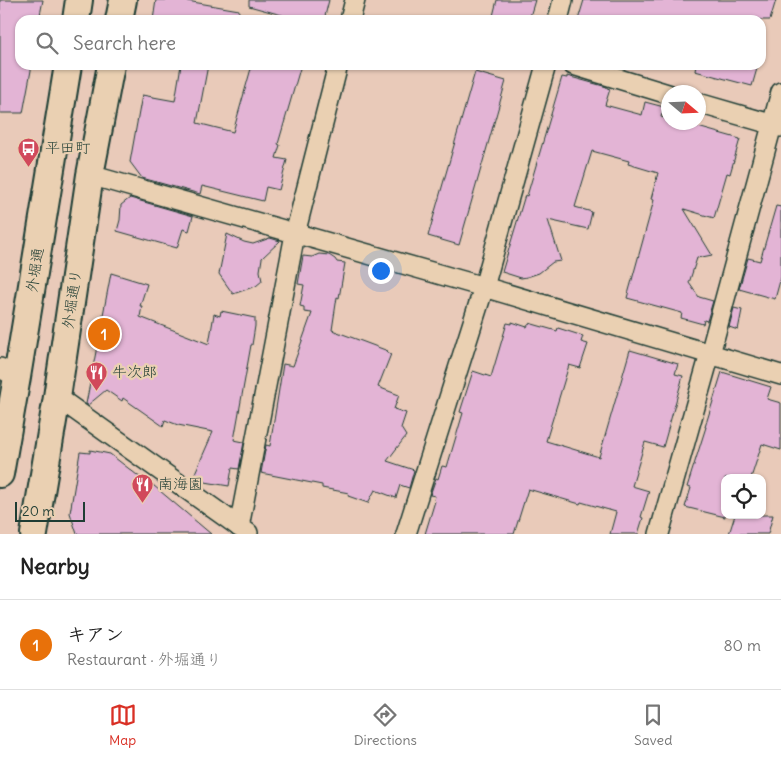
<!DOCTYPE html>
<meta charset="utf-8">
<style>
:root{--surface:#fff;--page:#f2f2f2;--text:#222;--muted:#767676;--line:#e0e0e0;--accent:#d93025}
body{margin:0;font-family:Delius,"Klee One",sans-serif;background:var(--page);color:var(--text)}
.controls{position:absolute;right:15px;bottom:15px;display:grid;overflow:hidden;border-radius:10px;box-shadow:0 1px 4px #0004}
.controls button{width:45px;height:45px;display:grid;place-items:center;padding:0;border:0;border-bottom:1px solid var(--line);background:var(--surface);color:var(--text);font:25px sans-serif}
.compass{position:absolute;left:661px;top:85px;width:45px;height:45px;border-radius:50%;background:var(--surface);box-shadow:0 1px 4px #0004;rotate:109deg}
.scale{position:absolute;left:15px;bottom:12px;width:70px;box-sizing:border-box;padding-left:5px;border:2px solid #1f3d34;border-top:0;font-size:14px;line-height:18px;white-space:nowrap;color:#1f3d34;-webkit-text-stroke:4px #ead0b2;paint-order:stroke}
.you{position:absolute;left:380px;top:270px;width:18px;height:18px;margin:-12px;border:4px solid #fff;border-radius:50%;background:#1a73e8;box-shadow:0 0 0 8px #1a73e833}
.badge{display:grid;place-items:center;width:32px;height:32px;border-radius:50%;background:var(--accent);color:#fff;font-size:16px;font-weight:700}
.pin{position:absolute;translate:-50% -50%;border:2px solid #fff;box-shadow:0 1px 5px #0006}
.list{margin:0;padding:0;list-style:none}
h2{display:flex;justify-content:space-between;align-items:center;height:65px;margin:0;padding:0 20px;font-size:21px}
h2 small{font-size:16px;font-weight:400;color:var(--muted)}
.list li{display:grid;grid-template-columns:32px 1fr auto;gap:15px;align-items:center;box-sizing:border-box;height:90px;padding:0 20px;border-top:1px solid var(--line)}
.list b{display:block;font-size:19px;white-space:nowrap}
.list p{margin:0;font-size:16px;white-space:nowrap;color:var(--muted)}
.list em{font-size:16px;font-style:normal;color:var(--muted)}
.icon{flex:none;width:28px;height:28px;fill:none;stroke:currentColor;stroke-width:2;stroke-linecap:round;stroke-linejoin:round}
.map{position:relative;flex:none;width:781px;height:534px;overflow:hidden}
.search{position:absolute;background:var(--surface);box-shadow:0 1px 4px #0004;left:15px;right:15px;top:15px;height:55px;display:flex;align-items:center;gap:12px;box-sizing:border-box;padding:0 18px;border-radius:15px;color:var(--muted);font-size:19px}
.sheet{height:155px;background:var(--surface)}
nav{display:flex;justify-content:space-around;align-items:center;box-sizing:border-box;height:70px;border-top:1px solid var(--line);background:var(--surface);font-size:14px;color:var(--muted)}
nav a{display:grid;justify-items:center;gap:2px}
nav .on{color:var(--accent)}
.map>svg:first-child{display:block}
</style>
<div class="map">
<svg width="781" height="534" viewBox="0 0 781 534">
<rect width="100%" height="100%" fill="#e9cab9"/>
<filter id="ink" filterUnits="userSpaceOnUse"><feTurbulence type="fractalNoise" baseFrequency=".02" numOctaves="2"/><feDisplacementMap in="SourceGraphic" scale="10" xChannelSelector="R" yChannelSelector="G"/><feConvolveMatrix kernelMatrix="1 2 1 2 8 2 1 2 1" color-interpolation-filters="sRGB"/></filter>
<g filter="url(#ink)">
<g fill="#e3b4d5" stroke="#1f3d34">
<polygon points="0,0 43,0 39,20 20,20 20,65 32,65 23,113 0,113"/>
<polygon points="156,0 181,0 239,10 238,20 153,20"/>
<polygon points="249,0 329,0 324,20 293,20 289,17 249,6"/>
<polygon points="497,0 535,0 529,20 492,20"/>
<polygon points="584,0 776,0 770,20 578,20"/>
<polygon points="181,65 208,65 197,123 233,132 252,65 301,65 278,144 280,145 276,158 287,160 279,190 266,187 263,201 202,186 200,194 142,178 130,162 142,95 175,101"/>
<polygon points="696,65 758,65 752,86 695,71"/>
<polygon points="475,72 506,81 459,245 428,236"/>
<polygon points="567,76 607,87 607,88 610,89 605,105 642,115 645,102 664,107 661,117 668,119 668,122 680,122 740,139 730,174 727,173 714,218 684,209 712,255 697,258 689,283 699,297 713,301 707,321 704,320 703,324 681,318 682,313 627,298 654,200 651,199 658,173 628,164 629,161 592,151 575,207 592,212 588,229 548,220 561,261 553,262 539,273 527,277 521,278 502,272 525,195 527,196 562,77 567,78"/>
<polygon points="130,198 193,216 189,231 183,229 177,248 117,231 120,220 121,205"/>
<polygon points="776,206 781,207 781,277 775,299 739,289 748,258 760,261"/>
<polygon points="227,234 244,242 253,244 270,238 280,241 262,258 260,271 262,281 256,286 233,294 219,274"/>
<polygon points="319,254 329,255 335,259 337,262 345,263 339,298 337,297 332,330 388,351 387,352 391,354 378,387 399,395 394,409 406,413 401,428 406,436 387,461 414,470 409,488 400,485 396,498 375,490 368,503 348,496 349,493 322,488 322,485 261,473 266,445 270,446 283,364 293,366 312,313 304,312 304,307 300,306 304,285 298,284 303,256 312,257"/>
<polygon points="111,273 147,284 140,306 142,306 140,317 209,344 214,314 220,316 221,311 255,318 255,326 252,345 251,345 234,440 244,442 239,469 232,468 229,486 205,482 195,473 213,432 178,425 165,420 163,426 123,398 122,401 106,390 88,405 86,404"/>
<polygon points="734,308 742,310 738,330 729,327"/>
<polygon points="512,322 527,327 529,323 557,331 558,328 583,336 581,342 588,344 580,368 569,365 546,441 599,457 630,350 678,364 675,374 683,376 663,447 645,442 632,486 649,491 641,517 643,518 638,534 610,534 616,512 581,502 580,504 528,489 514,534 425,534 435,501 434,500 435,496 430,495 436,478 438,479 442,466 447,467 463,413 460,412 473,371 491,377 507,323 512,324"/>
<polygon points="722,372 771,387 767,399 781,403 781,450 762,444 751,478 725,478 725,517 685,507 691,488 687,487 706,427 705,427"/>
<polygon points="90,450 110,454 146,482 147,480 211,534 77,534 70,513 80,452 90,453"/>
<polygon points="735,515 773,515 768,534 729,534"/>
</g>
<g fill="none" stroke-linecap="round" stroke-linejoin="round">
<defs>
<g id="street">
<polyline points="350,20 355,0"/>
<polyline points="558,20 563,0"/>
<polyline points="573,65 668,94"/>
<polyline points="698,103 781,127"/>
<polyline points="90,175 484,287 781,375"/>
<polyline points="0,368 17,377"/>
<polyline points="57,397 248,533"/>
<polyline points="239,527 295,234 338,65"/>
<polyline points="406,534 484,287 546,65"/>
<polyline points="659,534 710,354 781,92"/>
</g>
<g id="secondary">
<polyline points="76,20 79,0"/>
<polyline points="119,20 123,0"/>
<polyline points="0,474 17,377 68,65"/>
<polyline points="34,534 57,397 90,175 111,65"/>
</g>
</defs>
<use href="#street" stroke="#1f3d34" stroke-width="22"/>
<use href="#secondary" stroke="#1f3d34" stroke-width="30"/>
<use href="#street" stroke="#ead0b2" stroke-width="19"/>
<use href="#secondary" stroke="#ead0b2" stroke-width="26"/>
</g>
</g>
<defs>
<symbol id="bus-pin" viewBox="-11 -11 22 30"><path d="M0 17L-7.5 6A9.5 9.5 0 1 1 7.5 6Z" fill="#d1495b" stroke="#ead0b2"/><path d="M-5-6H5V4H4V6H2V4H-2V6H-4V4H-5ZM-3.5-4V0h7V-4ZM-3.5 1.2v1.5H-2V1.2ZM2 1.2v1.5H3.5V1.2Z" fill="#fff"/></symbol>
<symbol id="restaurant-pin" viewBox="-11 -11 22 30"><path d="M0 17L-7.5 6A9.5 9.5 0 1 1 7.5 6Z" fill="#d1495b" stroke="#ead0b2"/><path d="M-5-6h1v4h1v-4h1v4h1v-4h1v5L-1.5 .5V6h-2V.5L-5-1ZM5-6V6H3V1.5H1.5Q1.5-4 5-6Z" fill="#fff"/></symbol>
</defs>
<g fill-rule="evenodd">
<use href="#bus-pin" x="16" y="136" width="25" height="34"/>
<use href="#restaurant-pin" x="84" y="360" width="25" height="34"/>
<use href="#restaurant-pin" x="130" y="472" width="25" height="34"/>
</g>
<g text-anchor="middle" stroke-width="4.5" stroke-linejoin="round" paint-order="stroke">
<g font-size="15" fill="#1f3d34" stroke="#ead0b2" text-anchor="start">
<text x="45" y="153">平田町</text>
<text x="112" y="377">牛次郎</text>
<text x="158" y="489">南海園</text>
</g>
<g font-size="15" fill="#1f3d34" stroke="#ead0b2">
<text transform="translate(35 270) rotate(-81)" y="5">外堀通</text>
<text transform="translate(72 299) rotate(-82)" y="5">外堀通り</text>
</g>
</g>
</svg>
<div class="controls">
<button><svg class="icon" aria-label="locate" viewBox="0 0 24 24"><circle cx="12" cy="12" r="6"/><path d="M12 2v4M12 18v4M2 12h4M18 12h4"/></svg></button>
</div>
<svg class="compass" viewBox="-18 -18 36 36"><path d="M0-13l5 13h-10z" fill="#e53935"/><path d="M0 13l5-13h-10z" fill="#767676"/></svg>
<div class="scale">20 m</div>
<div class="you"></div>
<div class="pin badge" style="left:104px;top:334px;background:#e8710a">1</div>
<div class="search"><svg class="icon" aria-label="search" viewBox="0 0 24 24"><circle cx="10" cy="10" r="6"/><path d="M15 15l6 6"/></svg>Search here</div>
</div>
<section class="sheet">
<h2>Nearby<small></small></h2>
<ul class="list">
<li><span class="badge" style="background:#e8710a">1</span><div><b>キアン</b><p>Restaurant · 外堀通り</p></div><em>80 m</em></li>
</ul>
</section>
<nav>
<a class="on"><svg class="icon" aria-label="map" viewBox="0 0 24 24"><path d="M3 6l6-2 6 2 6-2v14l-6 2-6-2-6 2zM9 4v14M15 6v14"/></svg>Map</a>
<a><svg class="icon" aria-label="directions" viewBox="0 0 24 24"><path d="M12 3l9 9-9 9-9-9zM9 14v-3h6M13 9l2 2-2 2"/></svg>Directions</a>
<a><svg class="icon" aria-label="saved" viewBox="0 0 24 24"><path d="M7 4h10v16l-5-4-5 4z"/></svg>Saved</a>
</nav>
